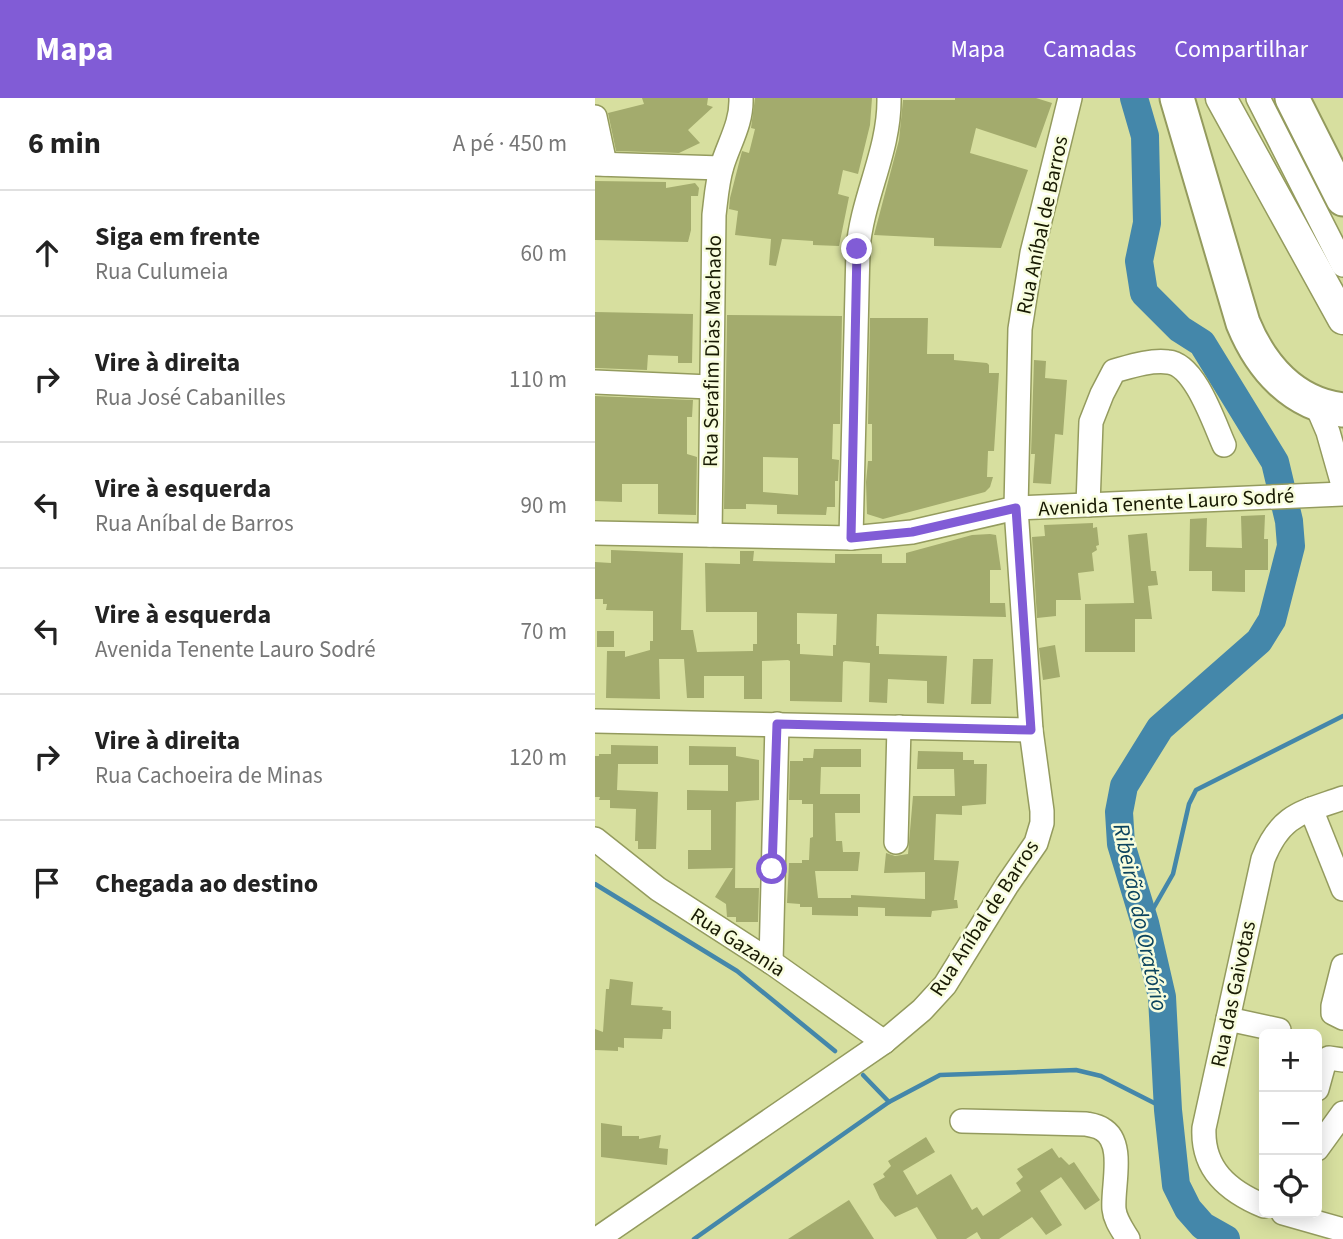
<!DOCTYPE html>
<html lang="pt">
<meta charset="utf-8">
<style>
:root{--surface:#fff;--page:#f6f6f6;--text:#222;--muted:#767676;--line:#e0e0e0;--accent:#815cd6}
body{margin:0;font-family:"Source Sans 3",sans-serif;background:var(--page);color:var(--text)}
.controls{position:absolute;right:21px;bottom:21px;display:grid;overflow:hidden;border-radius:10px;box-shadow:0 4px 18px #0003}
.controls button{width:63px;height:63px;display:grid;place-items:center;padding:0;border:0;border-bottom:2px solid var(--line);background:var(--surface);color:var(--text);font:35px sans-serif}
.stop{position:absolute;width:21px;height:21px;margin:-16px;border:5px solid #815cd6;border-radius:50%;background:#fff}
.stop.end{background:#815cd6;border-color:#fff;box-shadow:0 2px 7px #0008}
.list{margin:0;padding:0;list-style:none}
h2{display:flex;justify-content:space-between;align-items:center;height:91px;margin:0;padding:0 28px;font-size:30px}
h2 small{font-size:23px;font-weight:400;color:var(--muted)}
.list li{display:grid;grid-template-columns:46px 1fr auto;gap:21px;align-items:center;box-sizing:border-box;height:126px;padding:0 28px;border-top:2px solid var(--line)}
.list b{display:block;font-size:26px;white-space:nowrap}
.list p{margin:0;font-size:23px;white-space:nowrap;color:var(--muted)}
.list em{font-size:23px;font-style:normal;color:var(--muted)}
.icon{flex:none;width:38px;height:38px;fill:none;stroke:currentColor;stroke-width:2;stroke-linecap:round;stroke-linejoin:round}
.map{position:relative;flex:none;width:748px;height:1141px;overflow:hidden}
header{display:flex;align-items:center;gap:42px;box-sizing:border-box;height:98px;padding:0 35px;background:var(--accent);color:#fff}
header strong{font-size:33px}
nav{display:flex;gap:38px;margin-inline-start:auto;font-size:24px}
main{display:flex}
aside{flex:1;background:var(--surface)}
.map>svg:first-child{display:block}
</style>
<header>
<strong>Mapa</strong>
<nav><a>Mapa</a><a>Camadas</a><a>Compartilhar</a></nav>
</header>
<main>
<aside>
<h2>6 min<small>A pé · 450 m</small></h2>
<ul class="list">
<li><svg class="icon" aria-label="ahead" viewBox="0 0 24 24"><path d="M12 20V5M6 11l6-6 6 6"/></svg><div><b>Siga em frente</b><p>Rua Culumeia</p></div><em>60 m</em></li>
<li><svg class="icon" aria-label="right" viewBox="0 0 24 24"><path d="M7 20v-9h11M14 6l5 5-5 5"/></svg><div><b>Vire à direita</b><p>Rua José Cabanilles</p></div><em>110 m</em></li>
<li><svg class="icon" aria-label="left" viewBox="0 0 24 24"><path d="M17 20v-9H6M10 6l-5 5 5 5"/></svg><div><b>Vire à esquerda</b><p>Rua Aníbal de Barros</p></div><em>90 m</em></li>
<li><svg class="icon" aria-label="left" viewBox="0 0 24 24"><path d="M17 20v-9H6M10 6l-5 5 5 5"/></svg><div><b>Vire à esquerda</b><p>Avenida Tenente Lauro Sodré</p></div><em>70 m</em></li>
<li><svg class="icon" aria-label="right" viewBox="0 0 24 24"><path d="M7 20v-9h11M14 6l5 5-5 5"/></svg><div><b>Vire à direita</b><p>Rua Cachoeira de Minas</p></div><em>120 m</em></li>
<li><svg class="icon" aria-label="arrive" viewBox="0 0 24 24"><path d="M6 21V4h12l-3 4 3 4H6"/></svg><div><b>Chegada ao destino</b></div></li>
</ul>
</aside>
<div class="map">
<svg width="748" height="1141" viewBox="0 0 748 1141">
<rect width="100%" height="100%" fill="#d7df9f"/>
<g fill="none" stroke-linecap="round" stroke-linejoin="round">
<g stroke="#4487aa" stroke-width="4.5">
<polyline points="0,786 142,873 240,953"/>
<polyline points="550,825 578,776 594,706 601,692 748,618"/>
<polyline points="268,977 294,1004"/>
<polyline points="99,1141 294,1004 345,977 481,972 506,978 573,1012"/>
</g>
<polyline stroke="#4487aa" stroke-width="28" points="539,0 550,38 552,125 544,163 549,195 585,231 607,245 680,364 694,423 696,448 677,522 664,543 565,630 529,688 524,714 526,746 550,825 567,899 573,1012 581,1087 593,1111 608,1128 631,1141"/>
</g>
<g fill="#a3ab6d" fill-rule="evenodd">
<polygon points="47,0 113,0 112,7 118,9 93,32 105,45 84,55 21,53 13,15 49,6"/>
<polygon points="160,0 277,0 275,27 263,76 248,72 243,96 254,99 244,148 218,147 218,143 187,141 181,168 174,167 176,141 140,137 143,113 134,111 135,100 147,53 154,55 160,31 156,30"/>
<polygon points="360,0 441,0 457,5 441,50 381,30 375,55 433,72 406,150 339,148 339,140 279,137 304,42 308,2 360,2"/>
<polygon points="0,83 71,84 71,90 100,85 104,90 103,98 96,98 96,132 93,144 0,142"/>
<polygon points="0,214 98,216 97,265 83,265 83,258 53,257 52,272 0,270"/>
<path d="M132 217 247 218 245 326H238L237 361 244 362 243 383H240V409H232L231 417 182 416V407L151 406V411H129ZM168 359 203 360V397L168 394Z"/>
<polygon points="275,220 333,220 332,256 359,256 359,262 392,265 394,267 394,275 404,275 399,353 393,353 392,379 398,379 395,389 390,394 288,421 272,416 271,384 273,363 277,363 277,326 273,326"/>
<polygon points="439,262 451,263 450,280 472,282 468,337 460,336 456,386 438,385 440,356 436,356"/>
<polygon points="0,298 98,302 97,319 92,319 92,356 102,359 101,417 63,416 63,386 27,386 27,404 0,403"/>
<polygon points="670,417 669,441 673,441 673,472 650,472 650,494 617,493 617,473 594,473 595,421 612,420 611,449 647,450 646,418"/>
<polygon points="498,425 498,430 502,429 504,447 501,448 502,452 497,455 499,473 483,475 486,502 461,502 461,518 442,520 437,439 450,438 449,427"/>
<polygon points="552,435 556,473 561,473 563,487 553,488 557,521 540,521 540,554 490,554 490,506 539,505 533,437"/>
<path d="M395 436 401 437 406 472H395V505H410L411 519 282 516 281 548H284V556L352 558 349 606 332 605V583L293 581 292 605 274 604 275 565 250 563 248 564 247 604 195 603V563L193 562 167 563V601H149V578H109V600H92L89 561H64L65 601 11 600 12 553H30V559L55 552V543H58V513L11 512 12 506H8V501H0V464L16 465V452L88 455 86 532H98L102 554 158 553V546H162V514H111L110 465 145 466V453H159L158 463 240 465V456H287V465H311V455L377 437ZM202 515 242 516 241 547H238V558L205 556V546H202Z"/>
<rect x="2" y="533" width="17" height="16"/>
<polygon points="460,547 465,579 448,582 444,550"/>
<polygon points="378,561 398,561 396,606 376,606"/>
<polygon points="16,647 63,648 63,666 23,666 23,668 22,692 63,694 61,751 43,751 43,743 40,743 41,711 15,710 15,702 4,702 5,699 0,699 0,658 4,658 4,656 16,656"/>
<polygon points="94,648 141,649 141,658 164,662 164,702 141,704 140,790 164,790 163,824 141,824 141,819 132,819 131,806 120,799 138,770 93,771 93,752 116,752 116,712 92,712 92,692 133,693 133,667 94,667"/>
<polygon points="219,651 266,651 266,669 226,669 225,696 265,696 265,715 240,715 241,743 247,743 248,754 265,754 263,773 220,773 223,800 256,800 256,797 330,801 330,774 289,775 291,755 300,758 313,756 318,698 360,698 359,671 322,671 323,653 368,654 368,662 379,662 379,666 392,666 391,706 367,708 367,717 341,716 339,762 364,763 359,802 362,802 363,810 337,813 336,819 290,818 290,810 263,809 263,818 217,817 217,809 205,809 205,806 192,805 194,765 207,765 207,762 214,762 215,740 218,739 218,706 207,706 207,702 194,702 195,663 208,663 208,660 218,660"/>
<polygon points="15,881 38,884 36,907 68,909 67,912 76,913 76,931 68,931 67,941 29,940 29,950 23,949 23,953 0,952 0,931 8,934 11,891 14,891"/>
<polygon points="6,1025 27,1028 27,1038 44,1038 44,1041 66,1037 64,1050 73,1051 72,1067 6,1059"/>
<polygon points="331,1039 340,1054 308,1073 322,1097 356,1076 377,1112 382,1109 388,1118 426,1093 421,1085 428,1079 422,1071 457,1050 464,1060 466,1059 474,1067 479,1064 505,1102 490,1112 466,1079 445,1093 467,1127 451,1137 437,1119 404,1141 386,1141 382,1134 371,1141 342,1141 322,1109 300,1119 285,1101 278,1086 290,1079 288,1076 296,1068 293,1063"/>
<polygon points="254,1102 279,1141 193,1141"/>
</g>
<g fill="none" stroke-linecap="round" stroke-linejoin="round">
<defs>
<g id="minor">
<polyline points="663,0 748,167"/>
<polyline points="0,19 10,66"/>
<polyline points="0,66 126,70"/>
<polyline points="0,284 115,289"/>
<polyline points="721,306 733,334 748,387"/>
<path d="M493 407 496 324 507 296 519 273C537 268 555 262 573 264 600 266 619 325 629 347"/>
<polyline points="0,435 256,440 317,434 421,410 748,396"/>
<path d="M115 437 119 117C121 101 122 84 127 68 134 45 147 25 146 0"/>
<path d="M256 440 263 151C267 100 295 52 294 0"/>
<polyline points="0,623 436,632"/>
<polyline points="716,711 748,791"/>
<polyline points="0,741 63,791 176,864 289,944"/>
<polyline points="301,744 304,629"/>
<polyline points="176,864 182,626"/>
<polyline points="748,868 738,908 738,915 748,920"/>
<polyline points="633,921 684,932"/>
<polyline points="722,991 730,962 734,960 748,962"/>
<path d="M367 1023 491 1026C496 1027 503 1028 507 1031 531 1044 517 1089 519 1111 520 1122 527 1131 533 1141"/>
<polyline points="722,1051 748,1015"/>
<path d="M669 1108C633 1093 607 1071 609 1030L668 761C686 716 706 715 748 700"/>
<polyline points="688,1115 748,1132"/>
<polyline points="2,1141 289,944 327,912 350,887 412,787 441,745 447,725 447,713 436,632 421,410 425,231 437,155 475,0"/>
</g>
<polyline id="major" points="626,0 748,221"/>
<g id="highway">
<path d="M582 0 648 225C666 269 698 306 748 312"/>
<polyline points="697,0 748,101"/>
</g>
</defs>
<use href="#minor" stroke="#949b5e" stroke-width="26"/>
<use href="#major" stroke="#949b5e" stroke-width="33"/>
<use href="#highway" stroke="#949b5e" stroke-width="37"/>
<use href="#minor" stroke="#fff" stroke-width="23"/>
<use href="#major" stroke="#fff" stroke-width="30"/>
<use href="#highway" stroke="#fff" stroke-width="33"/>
</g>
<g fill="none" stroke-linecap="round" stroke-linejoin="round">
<polyline stroke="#815cd6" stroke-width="9" points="177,771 182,626 436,632 421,410 317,434 256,440 262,151"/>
</g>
<g text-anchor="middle" stroke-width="5" stroke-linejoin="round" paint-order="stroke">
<g font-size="21" fill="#181a03" stroke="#f8fddd">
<text transform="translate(447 127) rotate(-78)" y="7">Rua Aníbal de Barros</text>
<text transform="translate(117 253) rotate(-89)" y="7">Rua Serafim Dias Machado</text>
<text transform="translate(571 404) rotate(-3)" y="7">Avenida Tenente Lauro Sodré</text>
<text transform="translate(389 820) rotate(-57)" y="7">Rua Aníbal de Barros</text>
<text transform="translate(143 844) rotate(33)" y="7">Rua Gazania</text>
<text transform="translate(638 896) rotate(-78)" y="7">Rua das Gaivotas</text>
</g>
<g font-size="23" font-style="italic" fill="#0c445e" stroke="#f8fddd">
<text transform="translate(546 819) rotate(78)" y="8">Ribeirão do Oratório</text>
</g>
</g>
</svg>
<div class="controls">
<button>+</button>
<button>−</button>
<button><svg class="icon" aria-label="locate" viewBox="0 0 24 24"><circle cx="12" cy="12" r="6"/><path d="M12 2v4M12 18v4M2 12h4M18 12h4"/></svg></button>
</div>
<div class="stop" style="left:177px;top:771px"></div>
<div class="stop end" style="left:262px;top:151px"></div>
</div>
</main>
